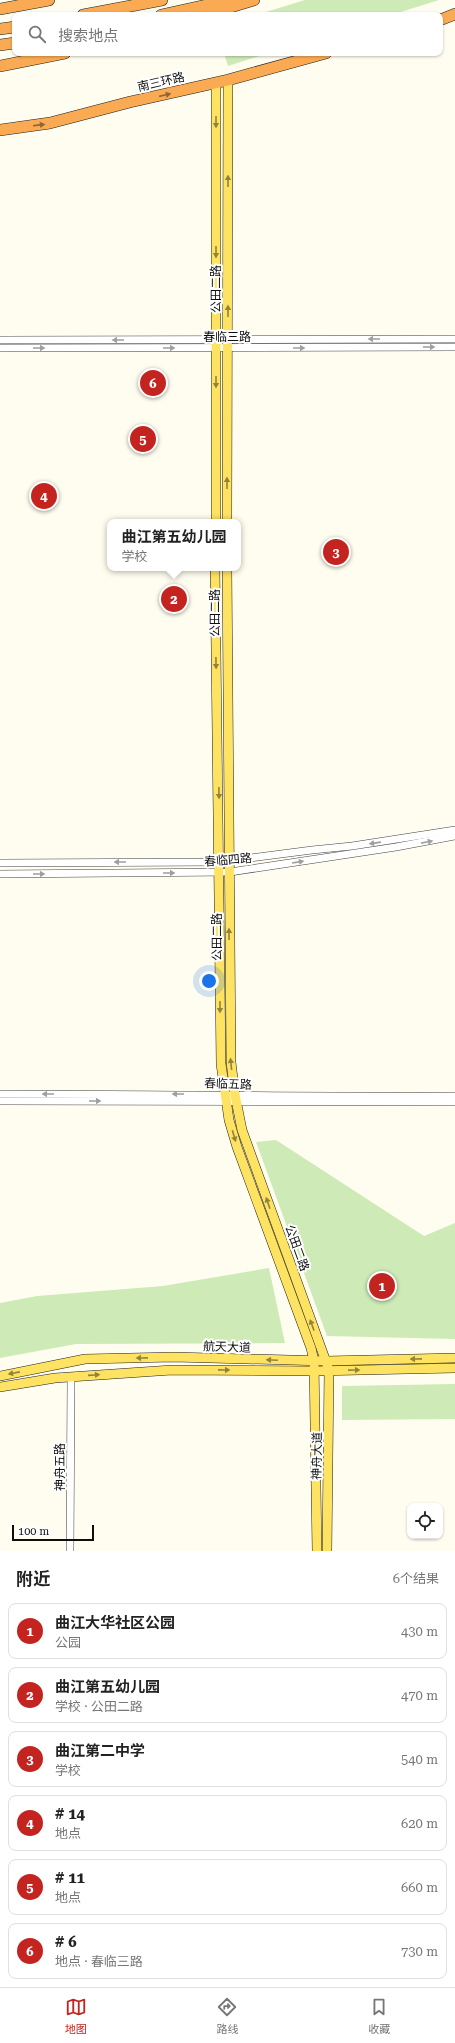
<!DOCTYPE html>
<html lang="zh">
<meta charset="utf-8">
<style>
:root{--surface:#fff;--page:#f2f2f2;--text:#222;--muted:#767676;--line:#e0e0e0;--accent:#c42420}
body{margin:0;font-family:"Roboto Serif","Noto Sans SC",serif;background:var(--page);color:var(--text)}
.controls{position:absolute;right:12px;bottom:12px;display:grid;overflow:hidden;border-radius:8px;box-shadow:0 1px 3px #0004}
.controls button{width:36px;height:36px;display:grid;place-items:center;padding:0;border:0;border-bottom:1px solid var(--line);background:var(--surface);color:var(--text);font:20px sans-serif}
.scale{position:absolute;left:12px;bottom:10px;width:82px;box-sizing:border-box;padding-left:4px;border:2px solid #0e0e0e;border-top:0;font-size:11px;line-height:14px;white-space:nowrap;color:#0e0e0e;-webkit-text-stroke:3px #fff;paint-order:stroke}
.you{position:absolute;left:209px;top:981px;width:14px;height:14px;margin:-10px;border:3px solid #fff;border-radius:50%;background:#1a73e8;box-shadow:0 0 0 6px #1a73e833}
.badge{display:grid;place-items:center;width:26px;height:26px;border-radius:50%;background:var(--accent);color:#fff;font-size:13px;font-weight:700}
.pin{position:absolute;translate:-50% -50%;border:2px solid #fff;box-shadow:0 1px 4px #0006}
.popup{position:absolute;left:107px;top:519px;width:134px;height:52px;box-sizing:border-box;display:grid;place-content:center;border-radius:8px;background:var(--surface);filter:drop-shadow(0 1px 3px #0005);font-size:13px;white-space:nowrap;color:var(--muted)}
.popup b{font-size:15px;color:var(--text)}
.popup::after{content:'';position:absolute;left:50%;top:100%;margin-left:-8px;border:8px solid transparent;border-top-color:var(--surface)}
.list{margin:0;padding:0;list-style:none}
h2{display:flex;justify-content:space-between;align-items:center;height:52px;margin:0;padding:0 16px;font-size:17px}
h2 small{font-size:13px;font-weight:400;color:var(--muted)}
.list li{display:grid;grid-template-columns:26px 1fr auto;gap:12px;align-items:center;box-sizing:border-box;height:56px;margin:0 8px 8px;padding:0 8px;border:1px solid var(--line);border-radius:8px}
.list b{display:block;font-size:15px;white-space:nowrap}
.list p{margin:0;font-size:13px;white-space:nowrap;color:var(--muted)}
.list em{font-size:13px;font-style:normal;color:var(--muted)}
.icon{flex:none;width:22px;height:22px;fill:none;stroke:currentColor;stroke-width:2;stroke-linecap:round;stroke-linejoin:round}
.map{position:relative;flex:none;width:455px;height:1551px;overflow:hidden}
.search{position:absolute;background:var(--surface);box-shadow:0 1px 3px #0004;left:12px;right:12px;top:12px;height:44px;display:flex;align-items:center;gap:10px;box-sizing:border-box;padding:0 14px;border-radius:8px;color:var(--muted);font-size:15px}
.sheet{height:436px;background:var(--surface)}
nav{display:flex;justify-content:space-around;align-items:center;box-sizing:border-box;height:56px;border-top:1px solid var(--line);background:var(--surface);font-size:11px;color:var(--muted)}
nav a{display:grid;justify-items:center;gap:2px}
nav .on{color:var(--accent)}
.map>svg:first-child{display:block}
</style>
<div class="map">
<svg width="455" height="1551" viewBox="0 0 455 1551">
<rect width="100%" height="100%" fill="#fffdef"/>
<g fill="#ceebb7">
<polygon points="305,0 439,0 391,15 256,15"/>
<polygon points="224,53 269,53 228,66"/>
<polygon points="276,1140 424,1236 455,1223 455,1339 327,1336 256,1142"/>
<polygon points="269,1268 285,1343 76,1344 0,1358 0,1303 37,1296 163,1286"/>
<polygon points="455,1384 455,1419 342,1420 342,1386"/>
</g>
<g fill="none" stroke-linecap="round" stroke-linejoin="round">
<defs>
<g id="minor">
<polyline points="0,340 455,339"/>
<polyline points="0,348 455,347"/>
<polyline points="0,863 219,862 312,850 352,846 455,830"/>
<polyline points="0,874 230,872 396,847 455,836"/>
<path d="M0 1094C152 1094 303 1097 455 1096"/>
<polyline points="0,1101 455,1102"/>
<polyline points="70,1551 71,1382"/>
</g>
<g id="major">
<polyline points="216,522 216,83"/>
<polyline points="227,522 228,80"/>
<polyline points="215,568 221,1064 229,1120 237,1147 311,1348 314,1361 317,1551"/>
<polyline points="227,568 231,1062 235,1095 242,1130 329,1370 327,1551"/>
<polyline points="0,1376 85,1359 174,1357 326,1361 455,1358"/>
<polyline points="0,1387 55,1378 172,1370 314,1371 455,1368"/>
</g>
<g id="highway">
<polyline points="0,9 49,0"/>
<polyline points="83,15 162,0"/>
<polyline points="161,15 230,0"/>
<polyline points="204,15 254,0"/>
<polyline points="440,20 455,14"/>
<polyline points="0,29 15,27"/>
<polyline points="0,45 15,43"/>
<polyline points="0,66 65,53"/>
<polyline points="0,130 50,123 130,102 228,80 326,53"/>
</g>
</defs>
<use href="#minor" stroke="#414141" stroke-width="8"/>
<use href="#major" stroke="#1f1f1f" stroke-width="10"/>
<use href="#highway" stroke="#1f1f1f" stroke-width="12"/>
<use href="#minor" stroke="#fff" stroke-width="7"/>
<use href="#major" stroke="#fee261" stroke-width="9"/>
<use href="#highway" stroke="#faaa52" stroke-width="11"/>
</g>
<defs><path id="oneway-solid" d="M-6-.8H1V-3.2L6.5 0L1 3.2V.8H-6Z"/></defs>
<g fill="#906433">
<use href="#oneway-solid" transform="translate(165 95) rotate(-13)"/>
<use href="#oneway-solid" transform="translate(39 125) rotate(-7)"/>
</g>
<g fill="#92833c">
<use href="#oneway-solid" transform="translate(216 122) rotate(90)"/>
<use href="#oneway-solid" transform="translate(228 181) rotate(-90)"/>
<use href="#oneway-solid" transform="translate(216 252) rotate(90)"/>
<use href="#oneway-solid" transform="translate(228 311) rotate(-90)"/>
<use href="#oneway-solid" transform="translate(216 382) rotate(90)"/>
<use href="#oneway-solid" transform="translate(227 483) rotate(-90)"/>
<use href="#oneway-solid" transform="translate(216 663) rotate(89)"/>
<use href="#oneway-solid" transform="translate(219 793) rotate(89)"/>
<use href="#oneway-solid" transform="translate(229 934) rotate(-90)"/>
<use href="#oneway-solid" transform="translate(220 1007) rotate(90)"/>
<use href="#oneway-solid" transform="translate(231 1064) rotate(-96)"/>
<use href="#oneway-solid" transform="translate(234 1136) rotate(74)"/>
<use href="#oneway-solid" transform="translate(268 1203) rotate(-109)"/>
<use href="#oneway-solid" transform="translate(312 1325) rotate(-110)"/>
<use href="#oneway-solid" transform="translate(142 1358) rotate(179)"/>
<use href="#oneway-solid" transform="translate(416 1359) rotate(179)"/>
<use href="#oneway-solid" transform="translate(272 1360) rotate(-178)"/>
<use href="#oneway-solid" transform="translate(224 1370) rotate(1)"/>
<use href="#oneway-solid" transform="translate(354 1370) rotate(-1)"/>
<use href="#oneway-solid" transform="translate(14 1373) rotate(169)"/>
<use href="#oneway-solid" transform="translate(94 1375) rotate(-4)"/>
</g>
<g fill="#9f9f9f">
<use href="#oneway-solid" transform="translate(374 339) rotate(180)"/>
<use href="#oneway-solid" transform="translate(118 340) rotate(-180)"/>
<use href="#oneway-solid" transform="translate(429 347)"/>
<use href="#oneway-solid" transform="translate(39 348)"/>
<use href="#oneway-solid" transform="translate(169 348)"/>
<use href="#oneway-solid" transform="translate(299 348)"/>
<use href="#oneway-solid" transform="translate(427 842) rotate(-11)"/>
<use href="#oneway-solid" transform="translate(375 843) rotate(172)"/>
<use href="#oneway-solid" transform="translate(120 862) rotate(180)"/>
<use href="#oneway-solid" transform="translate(298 862) rotate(-9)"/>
<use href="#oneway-solid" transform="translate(169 873)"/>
<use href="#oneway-solid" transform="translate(39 874)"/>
<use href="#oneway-solid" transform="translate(48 1094) rotate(-180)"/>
<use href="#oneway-solid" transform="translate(178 1094) rotate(-180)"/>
<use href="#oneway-solid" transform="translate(95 1101)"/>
</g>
<g text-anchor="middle" stroke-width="4" stroke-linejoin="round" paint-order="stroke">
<g font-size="12" fill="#0e0e0e" stroke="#fff">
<text transform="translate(161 82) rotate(-13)" y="4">南三环路</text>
<text transform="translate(216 289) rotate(-90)" y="4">公田二路</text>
<text x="227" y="341">春临三路</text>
<text transform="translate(215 613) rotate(-90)" y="4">公田二路</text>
<text transform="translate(228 860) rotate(-5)" y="4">春临四路</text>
<text transform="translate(217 937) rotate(-90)" y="4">公田二路</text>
<text transform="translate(228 1084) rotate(2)" y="4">春临五路</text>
<text transform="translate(297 1248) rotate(70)" y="4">公田二路</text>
<text transform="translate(227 1347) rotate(2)" y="4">航天大道</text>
<text transform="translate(317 1456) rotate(-89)" y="4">神舟大道</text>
<text transform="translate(60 1467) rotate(-90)" y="4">神舟五路</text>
</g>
</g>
</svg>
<div class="controls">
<button><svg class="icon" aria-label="locate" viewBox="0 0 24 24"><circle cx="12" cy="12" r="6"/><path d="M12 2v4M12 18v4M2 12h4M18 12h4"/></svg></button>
</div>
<div class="scale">100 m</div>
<div class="you"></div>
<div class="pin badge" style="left:382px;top:1286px">1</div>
<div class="pin badge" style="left:174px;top:599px">2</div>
<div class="popup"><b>曲江第五幼儿园</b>学校</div>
<div class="pin badge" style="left:336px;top:552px">3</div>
<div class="pin badge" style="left:44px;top:496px">4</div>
<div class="pin badge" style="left:143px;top:439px">5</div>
<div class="pin badge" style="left:153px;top:383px">6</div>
<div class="search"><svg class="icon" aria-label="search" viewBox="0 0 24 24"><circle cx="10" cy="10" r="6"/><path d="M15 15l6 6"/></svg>搜索地点</div>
</div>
<section class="sheet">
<h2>附近<small>6个结果</small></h2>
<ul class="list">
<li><span class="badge">1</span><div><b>曲江大华社区公园</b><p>公园</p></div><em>430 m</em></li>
<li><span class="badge">2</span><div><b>曲江第五幼儿园</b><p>学校 · 公田二路</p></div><em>470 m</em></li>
<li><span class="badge">3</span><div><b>曲江第二中学</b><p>学校</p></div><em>540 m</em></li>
<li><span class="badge">4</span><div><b># 14</b><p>地点</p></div><em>620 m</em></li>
<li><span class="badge">5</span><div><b># 11</b><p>地点</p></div><em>660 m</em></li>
<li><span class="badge">6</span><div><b># 6</b><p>地点 · 春临三路</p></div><em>730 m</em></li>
</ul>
</section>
<nav>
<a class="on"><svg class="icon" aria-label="map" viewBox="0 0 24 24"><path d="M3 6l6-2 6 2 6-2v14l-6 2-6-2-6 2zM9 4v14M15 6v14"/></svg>地图</a>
<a><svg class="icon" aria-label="directions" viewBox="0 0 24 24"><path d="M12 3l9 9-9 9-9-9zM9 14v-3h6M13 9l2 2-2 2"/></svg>路线</a>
<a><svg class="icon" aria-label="saved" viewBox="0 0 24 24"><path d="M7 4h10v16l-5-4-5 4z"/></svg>收藏</a>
</nav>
